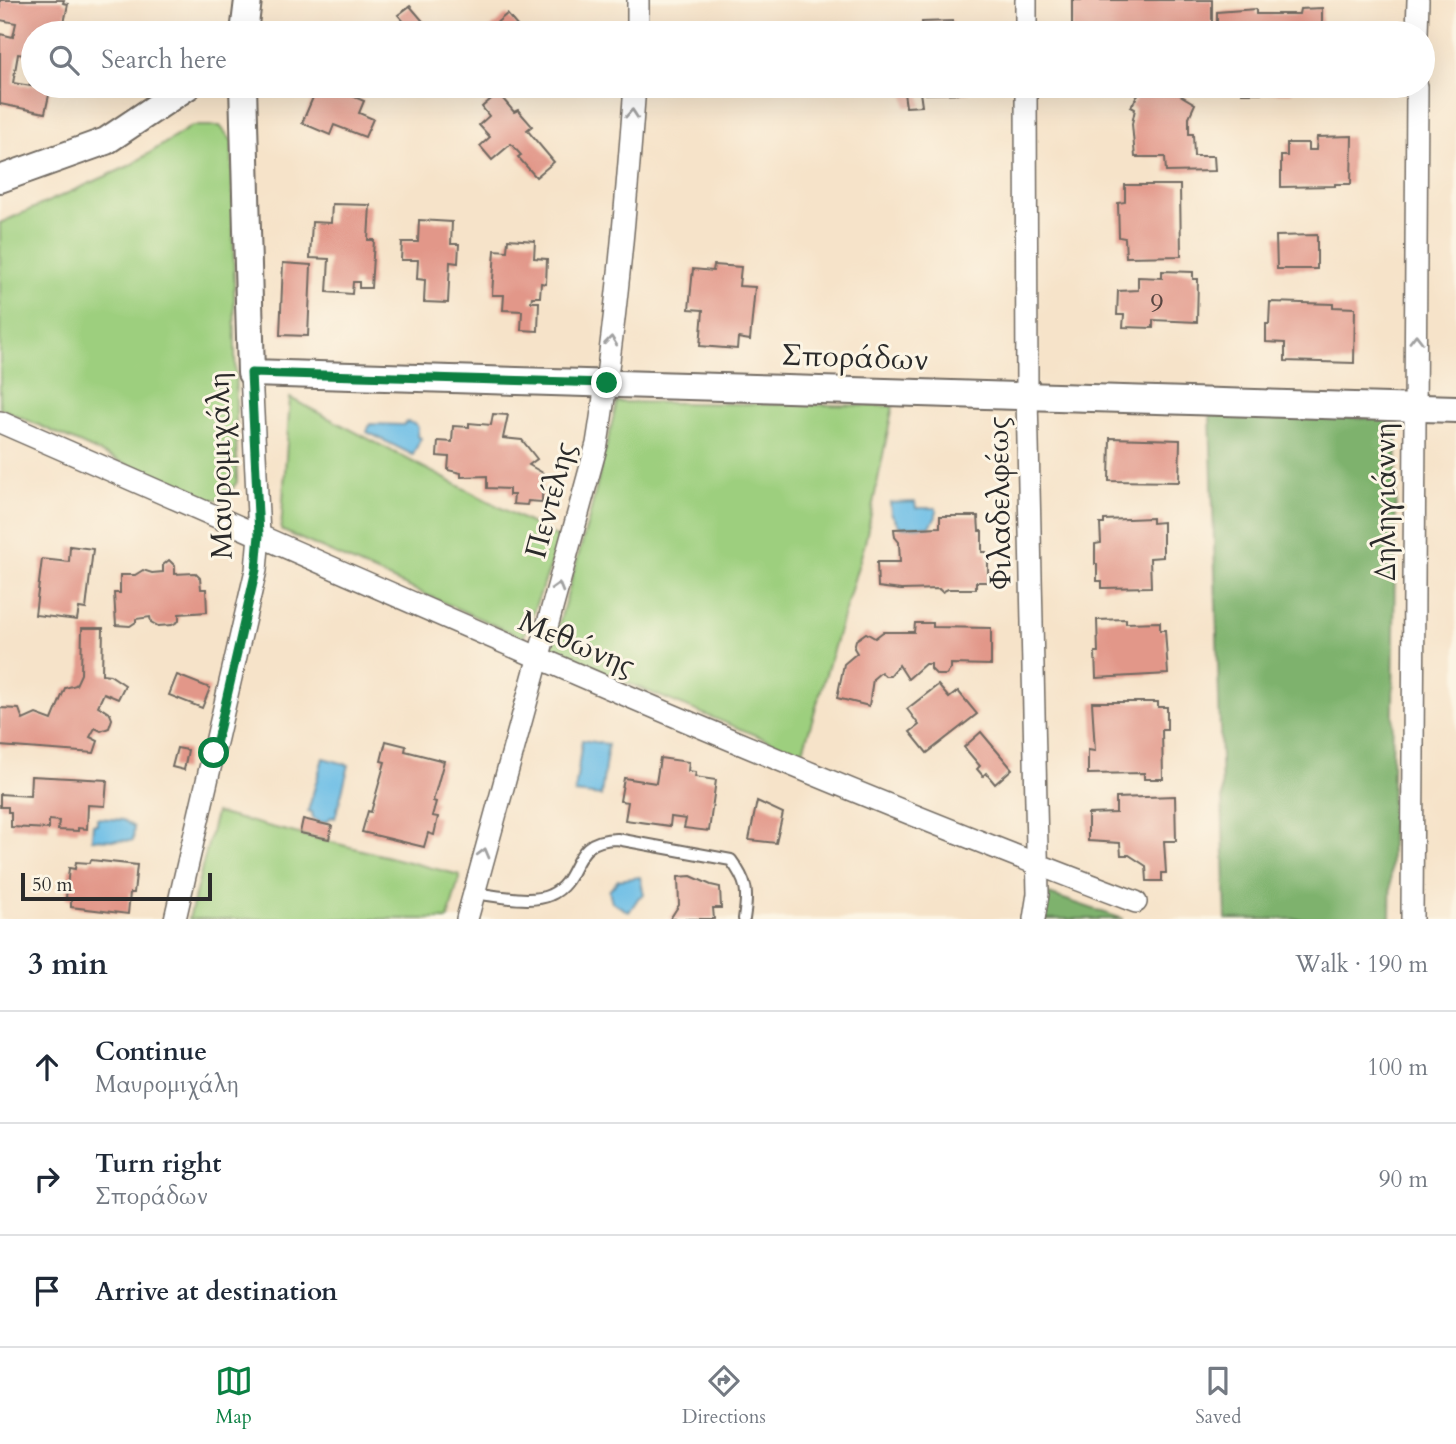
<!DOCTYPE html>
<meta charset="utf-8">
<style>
:root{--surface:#fff;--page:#f2f2f3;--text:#1f2937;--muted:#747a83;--line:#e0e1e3;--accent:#0b8043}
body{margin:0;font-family:Cardo,serif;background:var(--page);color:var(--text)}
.scale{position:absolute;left:21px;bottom:18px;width:191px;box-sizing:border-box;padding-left:7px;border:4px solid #2b2b2b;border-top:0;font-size:19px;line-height:24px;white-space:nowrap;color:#2b2b2b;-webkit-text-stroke:5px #fcf5e5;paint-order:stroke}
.stop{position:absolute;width:21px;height:21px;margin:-16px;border:5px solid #0b8043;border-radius:50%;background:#fff}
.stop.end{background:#0b8043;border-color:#fff;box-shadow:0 2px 7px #0008}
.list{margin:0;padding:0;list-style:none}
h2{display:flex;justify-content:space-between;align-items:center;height:91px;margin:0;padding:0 28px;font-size:30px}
h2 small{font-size:23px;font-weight:400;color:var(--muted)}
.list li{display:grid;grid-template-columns:46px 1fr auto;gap:21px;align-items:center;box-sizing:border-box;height:112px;padding:0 28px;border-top:2px solid var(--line)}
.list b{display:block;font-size:26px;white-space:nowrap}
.list p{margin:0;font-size:23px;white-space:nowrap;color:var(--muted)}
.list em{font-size:23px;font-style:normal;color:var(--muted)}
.icon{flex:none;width:38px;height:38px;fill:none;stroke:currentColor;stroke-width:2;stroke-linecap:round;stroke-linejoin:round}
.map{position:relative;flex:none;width:1456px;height:919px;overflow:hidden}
.search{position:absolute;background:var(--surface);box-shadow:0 7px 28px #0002;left:21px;right:21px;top:21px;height:77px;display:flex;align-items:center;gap:18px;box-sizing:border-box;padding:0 24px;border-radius:38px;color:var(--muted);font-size:26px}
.sheet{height:427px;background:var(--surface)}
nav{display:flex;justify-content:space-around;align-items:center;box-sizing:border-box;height:98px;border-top:2px solid var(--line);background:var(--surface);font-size:19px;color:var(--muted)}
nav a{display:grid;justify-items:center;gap:4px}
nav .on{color:var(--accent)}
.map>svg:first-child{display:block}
</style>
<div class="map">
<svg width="1456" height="919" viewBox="0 0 1456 919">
<rect width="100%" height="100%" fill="#fcf5e5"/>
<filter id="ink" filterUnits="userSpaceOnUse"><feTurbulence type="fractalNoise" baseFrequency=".0143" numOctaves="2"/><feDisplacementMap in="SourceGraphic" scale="14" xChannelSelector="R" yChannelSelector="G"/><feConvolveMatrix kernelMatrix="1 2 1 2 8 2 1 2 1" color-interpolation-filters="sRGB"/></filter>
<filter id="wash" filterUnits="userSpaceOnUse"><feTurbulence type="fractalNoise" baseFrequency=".00686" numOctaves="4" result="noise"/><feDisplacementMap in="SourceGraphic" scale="28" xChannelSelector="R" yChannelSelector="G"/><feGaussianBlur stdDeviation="1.57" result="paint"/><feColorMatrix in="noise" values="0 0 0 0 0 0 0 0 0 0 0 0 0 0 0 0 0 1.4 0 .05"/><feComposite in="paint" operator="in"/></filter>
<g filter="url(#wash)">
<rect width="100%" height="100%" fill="#f6e3c9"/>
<g fill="#9dcf7e" stroke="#647d54" stroke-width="2">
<polygon points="192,126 220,126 232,141 237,482 225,499 207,500 0,408 0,223 129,166"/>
<polygon points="290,398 561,539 523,638 281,530"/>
<polygon points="617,402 893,406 865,543 802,754 551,652 589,518"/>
<polygon points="216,813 460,875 448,919 189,919"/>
</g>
<g fill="#7eb26d" stroke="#546e4c" stroke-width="2">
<polygon points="1210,414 1397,419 1390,919 1226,919"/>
<polygon points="1049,894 1123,919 1044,919"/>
</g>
<g fill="#6abde6" stroke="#4a7488" stroke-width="2">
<polygon points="407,422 416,424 418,428 417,436 421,438 413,455 367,432 370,424 403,425"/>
<polygon points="915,502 916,508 936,508 936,517 930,526 900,527 891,513 890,503"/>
<polygon points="582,740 608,744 601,796 575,793"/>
<polygon points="323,758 349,765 335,818 331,817 326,822 319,822 313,818 312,812 308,811"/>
<polygon points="97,818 123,820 134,827 133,841 92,839 93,824 97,824"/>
<polygon points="640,877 644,895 639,897 629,912 612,902 609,891 618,880"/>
</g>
<g id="blocks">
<g fill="#e29789">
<polygon points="0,0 64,0 63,3 68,4 62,33 33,33 33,56 18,54 13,83 31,86 32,80 33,86 51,86 45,113 0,104 0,34 13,37 16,23 0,20"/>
<polygon points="1072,0 1212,0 1212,28 1204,28 1204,33 1072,33"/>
<polygon points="410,6 433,33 395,33 406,24 398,15"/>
<polygon points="1322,8 1322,33 1217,33 1217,12 1256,9 1256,14 1299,14 1300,9"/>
<polygon points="507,14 523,33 491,33 488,30"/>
<polygon points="953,21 953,33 923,33 922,22"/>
<polygon points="327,86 344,86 343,92 364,101 359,113 373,119 365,137 334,125 330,135 302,123 317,88 325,91"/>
<polygon points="924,86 977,86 977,90 969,90 969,93 925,94"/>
<polygon points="1139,86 1180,86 1180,95 1195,104 1189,117 1189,134 1193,134 1194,156 1214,156 1215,171 1166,172 1165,157 1135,157 1132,124 1135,109 1131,107 1140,91 1137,89"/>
<rect x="1242" y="86" width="50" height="7"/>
<polygon points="920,92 922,106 906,107 904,93"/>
<polygon points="498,93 514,112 518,110 532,126 527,130 554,162 536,177 518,157 521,155 511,144 492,160 480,146 490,137 479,125 489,116 482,107"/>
<polygon points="1352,136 1351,184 1335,184 1335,186 1281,187 1281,156 1287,156 1287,143 1308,143 1308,150 1316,150 1317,137"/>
<polygon points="1125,185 1180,185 1181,256 1126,257 1125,238 1119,237 1118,203 1125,202"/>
<polygon points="332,204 370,205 368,240 374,240 371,288 359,288 359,282 353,282 352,294 327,292 329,259 310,258 312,222 331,223"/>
<polygon points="419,220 452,222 451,244 459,244 458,263 450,262 448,303 424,302 425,280 417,279 418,260 401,260 402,242 418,242"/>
<polygon points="1317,235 1317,269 1277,269 1276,236"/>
<polygon points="508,239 535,241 534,258 547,259 546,284 541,283 540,297 532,297 531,302 539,302 538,331 521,330 522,311 503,310 504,295 492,295 495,250 507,251"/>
<polygon points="283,263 311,265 308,336 280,335"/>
<polygon points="714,265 741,267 739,286 755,287 750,340 738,338 737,349 700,346 703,310 689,309 693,269 713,271"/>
<polygon points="1162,271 1193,272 1193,279 1198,279 1197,322 1153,320 1153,328 1123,327 1124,315 1117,315 1118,291 1138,290 1138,277 1162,278"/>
<polygon points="1270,302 1333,304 1333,307 1355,308 1354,363 1285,361 1285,343 1266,342 1266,324 1269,324"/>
<polygon points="493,414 508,415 503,438 522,440 537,459 529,465 543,473 542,502 528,501 527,505 513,504 514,495 509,495 509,489 487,488 487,476 461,477 461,473 448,470 449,457 437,456 438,441 452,442 453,426 469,427 469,423 491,425"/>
<polygon points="1110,438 1180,440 1179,482 1109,481"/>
<polygon points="940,516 978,516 979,531 982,531 982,552 986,552 988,562 988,582 976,582 976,589 948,589 942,592 939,589 901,590 878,587 877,562 900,562 899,542 895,537 894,529 940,527"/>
<polygon points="1152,518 1152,523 1163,522 1163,557 1150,558 1151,587 1102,588 1102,581 1097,581 1097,564 1095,564 1095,544 1101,543 1100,524 1104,524 1104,520"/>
<polygon points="70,546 93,549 86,609 79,608 77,620 35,615 42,559 69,562"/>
<polygon points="169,560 175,566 175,574 195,573 200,578 201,589 206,589 207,612 179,614 179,621 172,625 158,626 151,622 150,617 136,619 136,622 130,626 116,625 114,593 120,593 120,575 135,575 143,570 152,573 163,572 163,565"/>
<polygon points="1126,619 1126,623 1160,622 1160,630 1165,630 1168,674 1096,678 1095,652 1098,652 1097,620"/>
<polygon points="915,623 933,623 933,627 991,628 991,665 951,664 951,669 946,675 937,675 931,669 931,664 925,664 908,679 899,665 890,676 885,676 881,672 873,679 869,706 837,698 844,664 857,653 854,648 856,640 866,633 875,638 883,632 914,632"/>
<polygon points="82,628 103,628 102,674 110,675 125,685 118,699 104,693 98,706 110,714 112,719 109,728 101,731 95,728 90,737 98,741 94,753 0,746 0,708 19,709 23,720 36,714 52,720 65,688 76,685 81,674"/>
<polygon points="177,675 210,688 202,708 169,695"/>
<polygon points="938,685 949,698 958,691 977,714 927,753 910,732 919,725 907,709"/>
<polygon points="1092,702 1158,702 1158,707 1167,707 1167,730 1162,730 1163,779 1144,779 1144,773 1088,774 1088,750 1095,751"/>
<polygon points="981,732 1012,769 995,784 986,773 983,776 977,769 980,766 964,747"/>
<polygon points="386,741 406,746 405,751 444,761 433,801 436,802 432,816 438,817 434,835 428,833 424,847 362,832 368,811 371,812 385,762 381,761"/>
<polygon points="177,748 188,750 184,770 172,767"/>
<polygon points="660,758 689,762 688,771 696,772 695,777 716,780 709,831 684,828 686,819 671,817 670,826 625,820 628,802 620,801 624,778 656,783"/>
<polygon points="31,776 107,780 105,806 88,805 87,829 78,828 78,831 58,830 59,821 49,820 49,829 11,827 11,812 8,812 8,807 0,807 0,794 30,796"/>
<polygon points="1175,796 1176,841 1164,841 1166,873 1162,873 1162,881 1147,881 1146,866 1129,855 1121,855 1120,843 1088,841 1088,814 1116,813 1116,798"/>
<polygon points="757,801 783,813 776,843 749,840"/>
<polygon points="303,819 332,826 329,839 300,833"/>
<polygon points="91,860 137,865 134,893 130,893 128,914 71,907 71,899 66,898 69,868 75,869 76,862 90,863"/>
<polygon points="691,876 711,885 720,887 721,908 713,908 714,919 670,919 679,905 678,877"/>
</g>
</g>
</g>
<g filter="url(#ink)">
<use href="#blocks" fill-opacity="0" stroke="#726b62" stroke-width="2"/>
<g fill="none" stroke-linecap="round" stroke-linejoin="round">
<defs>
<path id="service" d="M473 893C494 895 531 904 550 895 583 881 568 839 617 839L731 860C748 883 748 892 744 919"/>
<g id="minor">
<polyline points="1026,0 1026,33"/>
<polyline points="638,33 638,0"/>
<polyline points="1417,33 1418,0"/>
<polyline points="1026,86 1027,396 1038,894 1034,919"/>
<path d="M0 422C377 586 751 757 1136 902"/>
<polyline points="175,919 256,570 259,535 251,373"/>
<path d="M467 919 597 444C616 325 626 206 635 86"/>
<polyline points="1412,919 1417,86"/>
</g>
<g id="tertiary">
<polyline points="244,33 248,0"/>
<polyline points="243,86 251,373 1456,409"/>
<polyline points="0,179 106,141 188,86"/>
</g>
</defs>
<use href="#service" stroke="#726b62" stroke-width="14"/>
<use href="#minor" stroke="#726b62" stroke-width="24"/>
<use href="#tertiary" stroke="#726b62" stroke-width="30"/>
<use href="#service" stroke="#fff" stroke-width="10"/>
<use href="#minor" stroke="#fff" stroke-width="21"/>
<use href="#tertiary" stroke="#fff" stroke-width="26"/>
</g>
<defs><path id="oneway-chevron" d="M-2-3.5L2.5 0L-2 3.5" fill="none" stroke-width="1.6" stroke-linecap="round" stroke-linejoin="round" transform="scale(1.75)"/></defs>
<g stroke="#a0a0a0">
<use href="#oneway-chevron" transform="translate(632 114) rotate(-86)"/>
<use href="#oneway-chevron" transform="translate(1416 339) rotate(-90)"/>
<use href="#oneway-chevron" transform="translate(611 341) rotate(-84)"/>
<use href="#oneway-chevron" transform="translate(558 587) rotate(-74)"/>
<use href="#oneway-chevron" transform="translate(484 853) rotate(-75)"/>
</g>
</g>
<g fill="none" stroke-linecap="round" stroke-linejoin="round" filter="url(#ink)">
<polyline stroke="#0b8043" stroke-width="9" points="214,753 256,570 259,535 251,373 607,383"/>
</g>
<g text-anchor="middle" stroke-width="6" stroke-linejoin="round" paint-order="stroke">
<g font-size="26" fill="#594642">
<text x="1157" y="312">9</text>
</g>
<g font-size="30" fill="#2b2b2b" stroke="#fcf5e5">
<text transform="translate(855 357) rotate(2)" y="10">Σποράδων</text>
<text transform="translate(220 466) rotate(-91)" y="10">Μαυρομιχάλη</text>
<text transform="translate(550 500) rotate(-75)" y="10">Πεντέλης</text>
<text transform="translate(1385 502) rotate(-90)" y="10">Δηληγιάννη</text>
<text transform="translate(999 503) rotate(-91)" y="10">Φιλαδελφέως</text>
<text transform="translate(577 643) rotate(23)" y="10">Μεθώνης</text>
</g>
</g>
</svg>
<div class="scale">50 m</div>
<div class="stop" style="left:214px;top:753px"></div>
<div class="stop end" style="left:607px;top:383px"></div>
<div class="search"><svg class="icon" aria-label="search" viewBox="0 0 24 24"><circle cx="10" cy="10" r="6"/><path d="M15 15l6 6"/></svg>Search here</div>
</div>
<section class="sheet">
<h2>3 min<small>Walk · 190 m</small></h2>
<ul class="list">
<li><svg class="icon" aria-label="ahead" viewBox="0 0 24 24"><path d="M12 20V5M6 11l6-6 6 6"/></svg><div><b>Continue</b><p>Μαυρομιχάλη</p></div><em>100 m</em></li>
<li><svg class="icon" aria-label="right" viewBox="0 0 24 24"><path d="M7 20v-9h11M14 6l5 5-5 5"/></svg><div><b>Turn right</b><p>Σποράδων</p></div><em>90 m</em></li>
<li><svg class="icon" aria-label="arrive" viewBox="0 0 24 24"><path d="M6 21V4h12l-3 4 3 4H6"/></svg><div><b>Arrive at destination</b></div></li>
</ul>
</section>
<nav>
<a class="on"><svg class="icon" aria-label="map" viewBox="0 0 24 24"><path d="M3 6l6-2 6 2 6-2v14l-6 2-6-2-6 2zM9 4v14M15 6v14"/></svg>Map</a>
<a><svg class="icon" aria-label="directions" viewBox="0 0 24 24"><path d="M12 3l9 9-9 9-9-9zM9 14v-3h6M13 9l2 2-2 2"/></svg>Directions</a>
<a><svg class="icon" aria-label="saved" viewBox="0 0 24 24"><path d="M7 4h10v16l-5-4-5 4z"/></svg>Saved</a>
</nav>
